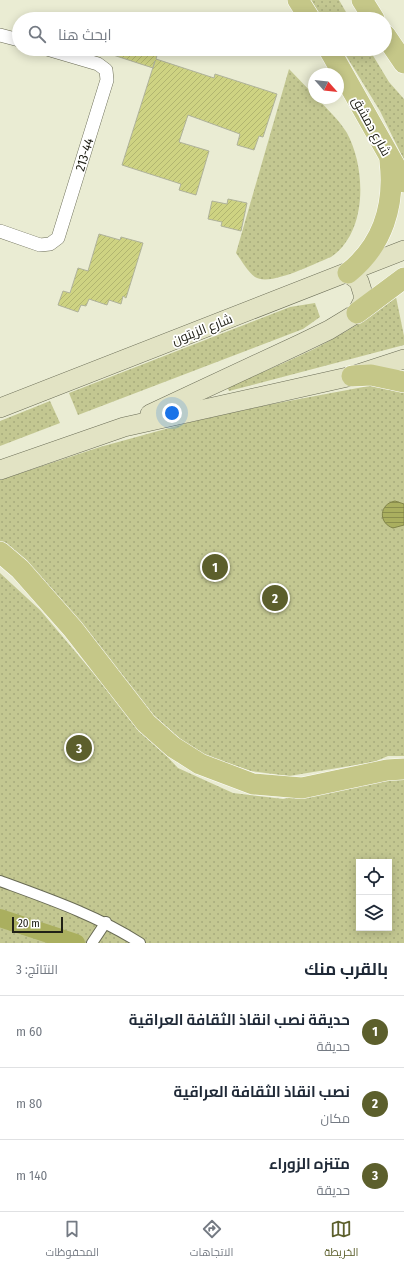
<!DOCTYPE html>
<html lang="ar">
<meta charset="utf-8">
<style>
:root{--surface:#fff;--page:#f2f2f3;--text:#1f2937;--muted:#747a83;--line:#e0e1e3;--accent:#5c5f2c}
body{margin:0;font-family:"Fira Sans Condensed",Cairo,sans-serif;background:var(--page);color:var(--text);direction:rtl}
.controls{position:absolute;right:12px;bottom:12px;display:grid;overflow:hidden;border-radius:0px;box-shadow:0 2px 10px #0003}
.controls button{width:36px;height:36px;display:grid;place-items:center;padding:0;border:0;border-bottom:1px solid var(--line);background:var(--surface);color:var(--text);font:20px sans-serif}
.compass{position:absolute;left:308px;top:68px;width:36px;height:36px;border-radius:50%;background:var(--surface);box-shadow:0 2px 10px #0003;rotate:117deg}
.scale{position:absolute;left:12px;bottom:10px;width:51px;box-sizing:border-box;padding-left:4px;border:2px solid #202017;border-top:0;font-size:11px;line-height:14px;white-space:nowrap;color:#202017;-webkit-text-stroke:3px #fff;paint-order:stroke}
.you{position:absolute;left:172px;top:413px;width:14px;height:14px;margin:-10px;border:3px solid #fff;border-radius:50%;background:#1a73e8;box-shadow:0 0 0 6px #1a73e833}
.badge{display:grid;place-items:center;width:26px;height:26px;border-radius:50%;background:var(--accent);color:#fff;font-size:13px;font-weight:700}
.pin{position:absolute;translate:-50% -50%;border:2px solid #fff;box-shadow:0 1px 4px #0006}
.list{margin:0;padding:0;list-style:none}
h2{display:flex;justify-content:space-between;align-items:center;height:52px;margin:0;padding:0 16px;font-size:17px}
h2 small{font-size:13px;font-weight:400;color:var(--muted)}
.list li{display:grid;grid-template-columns:26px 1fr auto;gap:12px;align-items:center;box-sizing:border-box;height:72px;padding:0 16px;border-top:1px solid var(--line)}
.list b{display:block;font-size:15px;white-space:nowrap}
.list p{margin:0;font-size:13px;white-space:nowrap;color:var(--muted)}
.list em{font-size:13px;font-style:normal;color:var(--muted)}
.icon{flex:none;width:22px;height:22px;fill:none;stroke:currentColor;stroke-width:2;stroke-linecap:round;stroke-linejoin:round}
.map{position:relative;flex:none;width:404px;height:943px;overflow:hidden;direction:ltr}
.search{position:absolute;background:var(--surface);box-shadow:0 2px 10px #0003;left:12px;right:12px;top:12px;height:44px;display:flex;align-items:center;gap:10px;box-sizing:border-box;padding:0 14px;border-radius:22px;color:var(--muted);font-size:15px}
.sheet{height:268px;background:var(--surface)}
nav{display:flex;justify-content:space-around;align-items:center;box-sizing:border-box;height:56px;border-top:1px solid var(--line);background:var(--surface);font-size:11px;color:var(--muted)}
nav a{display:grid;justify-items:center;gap:2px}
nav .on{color:var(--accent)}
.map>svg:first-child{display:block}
</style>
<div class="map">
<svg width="404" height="943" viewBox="0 0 404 943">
<defs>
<pattern id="grass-dots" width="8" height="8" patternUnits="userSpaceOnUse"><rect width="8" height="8" fill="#c3c791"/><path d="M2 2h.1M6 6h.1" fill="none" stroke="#a7ab7c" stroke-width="1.8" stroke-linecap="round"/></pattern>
<pattern id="water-rules" width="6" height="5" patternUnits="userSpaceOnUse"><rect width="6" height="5" fill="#aaaf5f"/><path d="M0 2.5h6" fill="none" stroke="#8a8e4d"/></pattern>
<pattern id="building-hatch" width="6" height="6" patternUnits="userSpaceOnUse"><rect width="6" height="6" fill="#ced382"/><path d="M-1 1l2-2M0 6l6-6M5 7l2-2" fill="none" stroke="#b1b570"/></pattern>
</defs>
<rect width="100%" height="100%" fill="#eaecd3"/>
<g fill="url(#grass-dots)" fill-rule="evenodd">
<polygon points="311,0 339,0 350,19 323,19"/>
<polygon points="342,49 369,49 389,82 404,99 404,160 380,111"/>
<path d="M289 69 314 95V98H317C327 109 339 120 347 133 366 168 368 232 331 257 315 263 270 287 255 277 247 271 242 261 236 253Z"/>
<path d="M396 297 404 336V345L229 391 227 386C288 363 345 338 396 297Z"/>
<polygon points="315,303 320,317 303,329 78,415 69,393 290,307"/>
<polygon points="374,385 404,390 404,756 388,756 374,762 289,776 251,771 203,755 163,728 0,543 0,480 100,447 220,414"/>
<polygon points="50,401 60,423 0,446 0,421"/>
<path d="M0 573 40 610 140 728 178 768 233 793 283 799 404 777V943H0ZM359 862H389V928H359Z"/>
</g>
<path fill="url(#water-rules)" stroke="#818449" d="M395 501 404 504V525L393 528C378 523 379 504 395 501Z"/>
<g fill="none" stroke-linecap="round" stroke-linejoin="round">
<polyline stroke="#aaaf5f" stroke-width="18" points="0,918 76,943"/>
</g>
<g fill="url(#building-hatch)" stroke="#afb29a">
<polygon points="104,49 148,49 158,52 156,59 214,78 215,74 277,94 263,137 259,136 254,150 237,145 240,134 188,115 179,142 209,151 196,195 179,190 181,184 122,165 155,61 153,68 104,52"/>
<polygon points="228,199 247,203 241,231 221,226 222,222 208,219 212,201 227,204"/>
<polygon points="99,234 120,240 121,237 143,243 126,298 123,296 121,304 109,300 107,305 89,299 86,306 81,305 78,312 58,305 63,291 70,293 78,268 88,271"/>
<circle cx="275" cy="597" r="13"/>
</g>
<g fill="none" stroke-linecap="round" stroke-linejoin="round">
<defs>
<g id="pedestrian">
<path d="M0 881C49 899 96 915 140 943"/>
<polyline points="92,943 106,922"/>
</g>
<g id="minor">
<polyline points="0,35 19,40"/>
<path id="s1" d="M0 231 40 245 50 244 58 238 107 80 106 70 98 64 47 49"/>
</g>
<g id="secondary">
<polyline points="0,408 404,250"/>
<polyline points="150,414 300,344 329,330 357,313 363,301 363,294 359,281 348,273"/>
<polyline points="0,470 124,427 352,376 404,359"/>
</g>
<g id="primary">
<polyline points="298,0 310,19"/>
<polyline points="362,0 374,19"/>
<polyline points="385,35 404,63"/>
<polyline points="329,49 404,182"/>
<path d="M348 273C383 245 395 205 390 161"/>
<polyline points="357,313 404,278"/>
<polyline points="352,376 371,375 404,382"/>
<polyline points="0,552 20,569 73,629 146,723 173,747 200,764 253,784 302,788 387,770 404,769"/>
</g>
</defs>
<use href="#pedestrian" stroke="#696b55" stroke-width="12"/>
<use href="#minor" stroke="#696b55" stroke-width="14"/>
<use href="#secondary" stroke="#696b55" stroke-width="20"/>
<use href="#primary" stroke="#fff" stroke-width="22"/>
<use href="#pedestrian" stroke="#fff" stroke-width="10"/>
<use href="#minor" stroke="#fff" stroke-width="13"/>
<use href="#secondary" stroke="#e2e3c4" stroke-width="19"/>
<use href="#primary" stroke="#c5c788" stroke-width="21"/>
</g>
<g text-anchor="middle" stroke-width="3.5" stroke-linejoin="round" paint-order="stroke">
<g font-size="13" fill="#202017" stroke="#fff">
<text transform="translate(372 126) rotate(61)" y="5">شارع دمشق</text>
<text dy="5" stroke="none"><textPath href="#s1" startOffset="150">213-44</textPath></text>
<text transform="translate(202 329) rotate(-21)" y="5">شارع الزيتون</text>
</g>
</g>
</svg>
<div class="controls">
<button><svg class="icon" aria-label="locate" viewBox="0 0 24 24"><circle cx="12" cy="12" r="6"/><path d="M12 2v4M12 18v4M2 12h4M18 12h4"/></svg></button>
<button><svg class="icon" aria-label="layers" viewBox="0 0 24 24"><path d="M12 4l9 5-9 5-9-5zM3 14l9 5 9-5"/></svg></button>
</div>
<svg class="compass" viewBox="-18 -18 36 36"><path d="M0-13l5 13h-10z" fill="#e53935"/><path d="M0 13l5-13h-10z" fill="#747a83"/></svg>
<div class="scale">20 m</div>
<div class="you"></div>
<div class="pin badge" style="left:215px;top:567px">1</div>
<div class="pin badge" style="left:275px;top:598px">2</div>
<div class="pin badge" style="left:79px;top:748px">3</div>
<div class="search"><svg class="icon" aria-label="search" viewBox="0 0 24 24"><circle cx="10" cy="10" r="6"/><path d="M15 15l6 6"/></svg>ابحث هنا</div>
</div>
<section class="sheet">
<h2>بالقرب منك<small>النتائج: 3</small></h2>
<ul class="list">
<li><span class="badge">1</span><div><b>حديقة نصب انقاذ الثقافة العراقية</b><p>حديقة</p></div><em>60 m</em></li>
<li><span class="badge">2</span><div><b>نصب انقاذ الثقافة العراقية</b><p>مكان</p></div><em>80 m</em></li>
<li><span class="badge">3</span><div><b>متنزه الزوراء</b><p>حديقة</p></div><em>140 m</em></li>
</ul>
</section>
<nav>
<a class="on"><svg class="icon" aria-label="map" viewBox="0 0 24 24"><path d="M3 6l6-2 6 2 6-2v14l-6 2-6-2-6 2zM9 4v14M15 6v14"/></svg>الخريطة</a>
<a><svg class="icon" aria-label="directions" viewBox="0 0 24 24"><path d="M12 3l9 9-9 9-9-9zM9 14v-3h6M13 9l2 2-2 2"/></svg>الاتجاهات</a>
<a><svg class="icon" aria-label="saved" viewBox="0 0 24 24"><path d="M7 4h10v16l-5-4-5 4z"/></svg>المحفوظات</a>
</nav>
